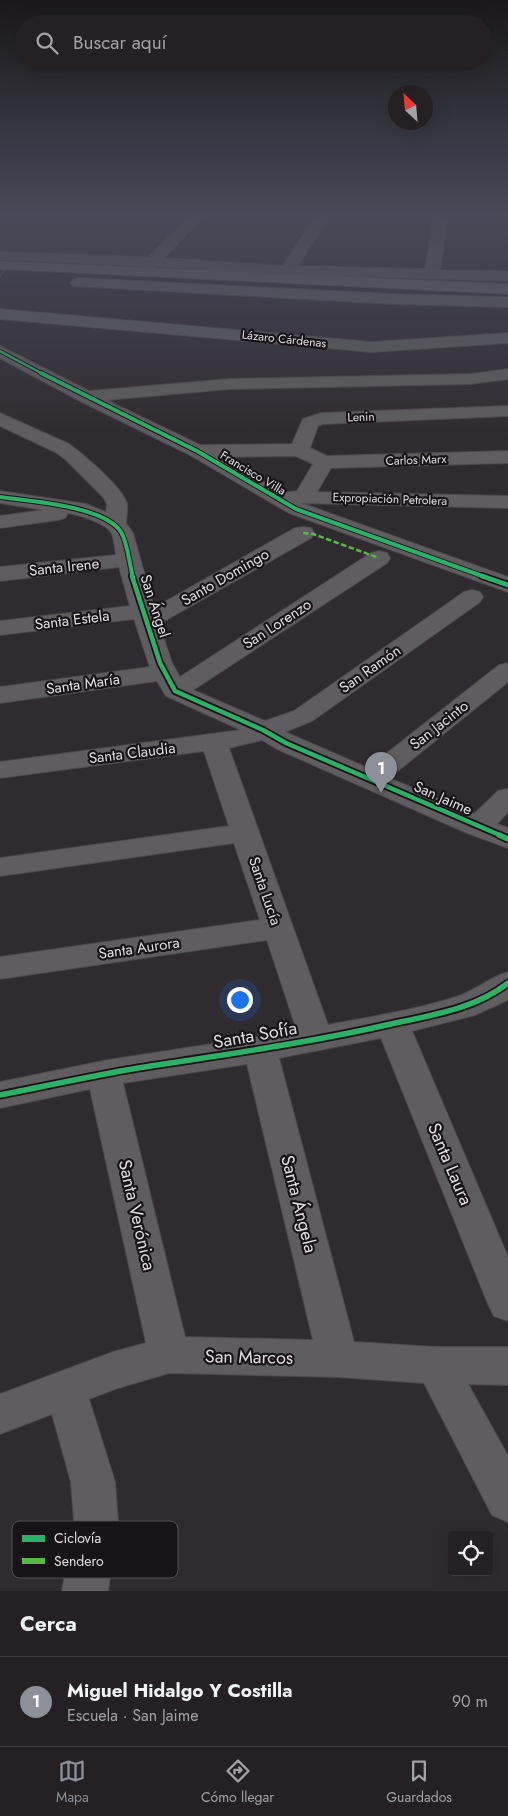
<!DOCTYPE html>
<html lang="es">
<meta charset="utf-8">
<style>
:root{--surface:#242024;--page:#302d31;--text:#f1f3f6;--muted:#a3a3a6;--line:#413e41;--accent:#8c9099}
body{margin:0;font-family:Jost,sans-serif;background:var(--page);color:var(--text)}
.controls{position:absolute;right:15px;bottom:15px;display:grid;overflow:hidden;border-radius:5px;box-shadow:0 5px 20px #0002}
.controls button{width:45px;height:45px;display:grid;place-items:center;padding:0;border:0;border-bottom:1px solid var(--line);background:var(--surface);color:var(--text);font:25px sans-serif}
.compass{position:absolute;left:388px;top:85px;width:45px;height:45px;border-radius:50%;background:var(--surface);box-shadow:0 5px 20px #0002;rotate:334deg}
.you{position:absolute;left:239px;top:999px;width:18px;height:18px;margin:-12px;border:4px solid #fff;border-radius:50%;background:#1a73e8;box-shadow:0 0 0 8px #1a73e833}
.badge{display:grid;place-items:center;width:32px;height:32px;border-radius:50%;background:var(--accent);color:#fff;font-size:16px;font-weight:700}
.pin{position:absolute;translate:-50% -41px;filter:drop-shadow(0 1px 2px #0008)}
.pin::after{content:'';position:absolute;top:26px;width:18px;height:15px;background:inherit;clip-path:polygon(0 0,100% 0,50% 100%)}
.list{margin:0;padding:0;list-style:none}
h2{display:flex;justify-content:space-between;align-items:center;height:65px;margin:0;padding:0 20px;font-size:21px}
h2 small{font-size:16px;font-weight:400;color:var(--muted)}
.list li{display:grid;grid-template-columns:32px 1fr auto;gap:15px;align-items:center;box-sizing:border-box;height:90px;padding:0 20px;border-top:1px solid var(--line)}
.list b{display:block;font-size:19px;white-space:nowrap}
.list p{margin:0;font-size:16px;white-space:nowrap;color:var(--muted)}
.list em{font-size:16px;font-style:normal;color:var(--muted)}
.icon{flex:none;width:28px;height:28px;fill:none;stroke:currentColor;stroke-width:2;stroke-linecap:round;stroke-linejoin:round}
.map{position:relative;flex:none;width:508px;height:1591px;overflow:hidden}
.search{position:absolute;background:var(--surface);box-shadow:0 5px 20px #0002;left:15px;right:15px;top:15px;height:55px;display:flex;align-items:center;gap:12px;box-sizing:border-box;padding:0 18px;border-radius:28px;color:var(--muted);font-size:19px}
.sheet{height:155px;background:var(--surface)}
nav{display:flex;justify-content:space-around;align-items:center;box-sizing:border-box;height:70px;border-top:1px solid var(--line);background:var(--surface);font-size:14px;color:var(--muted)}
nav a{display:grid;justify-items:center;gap:2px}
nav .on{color:var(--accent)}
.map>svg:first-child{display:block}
</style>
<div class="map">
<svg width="508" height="1591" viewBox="0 0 508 1591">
<rect width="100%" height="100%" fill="#302b30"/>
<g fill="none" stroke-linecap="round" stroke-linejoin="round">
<defs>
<g id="minor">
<path d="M191 215H205L164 258 283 266 316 215H330L298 266 425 269 434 215H448L440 270 508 271V281L292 275 287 282H277L274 279 277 274 156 267C151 273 148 275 140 273L138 270 141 266 0 260V252L149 257Z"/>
<polygon points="78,278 394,294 508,297 508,307 394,304 73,286 70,283 73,280"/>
<polygon points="0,309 372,342 508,333 508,343 372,352 0,319"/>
<path d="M0 346 89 391 230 379 470 374 508 369V379L470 384 230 389 106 400 200 445 292 444 303 419 321 413 508 406V416L323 424 318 426 310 448 327 456 508 451V463L331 468 317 492 508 496V508L301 503 508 577V592L289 513 190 455 80 401 0 358ZM296 456 313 464 297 491 282 493 220 457Z"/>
<path d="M0 413 69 444C82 453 124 489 127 504 128 509 126 518 126 523L133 533 154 608 295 528 303 527 311 528 314 533 311 538 159 624 172 663 180 677 371 553 379 551 387 553 390 558 387 563 193 690 265 721 294 711 464 592 472 590 480 592 483 597 480 602 312 721 285 732 368 768 499 665 508 663V682L389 778 474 814 498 791 508 789V812L497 824 508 828V848L467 833 277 749 262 740 229 748 328 1025C370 1017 415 1010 456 997 475 991 490 977 508 972V1000L475 1015 412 1031 508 1257V1321L494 1316 488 1304 381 1038 279 1058 354 1342 436 1347H508V1385L468 1384 508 1456V1522L492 1515 424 1383 338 1377 169 1373 115 1389 89 1399 115 1482 118 1521 108 1591H62L74 1521 71 1482 52 1414 0 1434V1394L113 1352 146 1343 90 1089 0 1108V1082L108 1060 297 1031 267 940 0 979V957L260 920 234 843 0 876V858L229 826 204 751 0 778V762L241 730 166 696 157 681 0 703V687L150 667 134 619 0 635V621L130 606 119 567 0 581V567L116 555C115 548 114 540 112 534 107 523 79 515 68 513L65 518 58 520 0 528V516L44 510 0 503V491L86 504 106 512 107 504 103 497 65 459 55 452 0 426ZM247 1064 313 1340 185 1337 123 1083Z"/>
</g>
<polygon id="major" points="0,261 508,284 508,294 0,269"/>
</defs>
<use href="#minor" stroke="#4c484c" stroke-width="2"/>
<use href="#major" stroke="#4c484c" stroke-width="2"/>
<use href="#minor" fill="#5f5d5f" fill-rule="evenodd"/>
<use href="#major" fill="#686668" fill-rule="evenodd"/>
<polyline stroke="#5e5b5e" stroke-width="2" stroke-dasharray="1 1" stroke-linecap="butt" points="0,276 11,261"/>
<polyline stroke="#58b947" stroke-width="2.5" stroke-dasharray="5.5 2.5" stroke-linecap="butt" points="303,533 313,534 379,558"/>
<defs>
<polyline id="cycleway-far3" points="0,351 43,374"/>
<g id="cycleway-far2">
<polyline points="41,373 197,451 296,509 485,577"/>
<path d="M0 497C29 501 105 506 121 532 128 544 129 563 133 577"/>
</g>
<g id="cycleway-far1">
<polyline points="132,576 160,663 175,691 263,730 286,743 502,836"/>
<polyline points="482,576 508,585"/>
</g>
<g id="cycleway">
<polyline points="499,835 508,839"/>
<path d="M0 1095C46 1086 91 1076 138 1068 222 1055 308 1043 391 1024 432 1015 475 1009 508 983"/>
</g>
</defs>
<use href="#cycleway-far3" stroke="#171317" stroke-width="4.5"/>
<use href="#cycleway-far2" stroke="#171317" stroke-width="6"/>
<use href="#cycleway-far1" stroke="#171317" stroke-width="8"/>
<use href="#cycleway" stroke="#171317" stroke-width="9"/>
<use href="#cycleway-far3" stroke="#2db169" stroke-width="2.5"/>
<use href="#cycleway-far2" stroke="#2db169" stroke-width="4"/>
<use href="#cycleway-far1" stroke="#2db169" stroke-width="4.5"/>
<use href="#cycleway" stroke="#2db169" stroke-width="5.5"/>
</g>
<linearGradient id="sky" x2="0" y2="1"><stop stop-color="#1a181a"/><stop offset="0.49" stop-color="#484a59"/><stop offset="1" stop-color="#484a59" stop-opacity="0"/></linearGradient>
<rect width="508" height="438" fill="url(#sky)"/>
<g text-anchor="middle" stroke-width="4.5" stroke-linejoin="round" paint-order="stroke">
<g font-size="12" fill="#e2dce2" stroke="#171317">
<text transform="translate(284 339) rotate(6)" y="4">Lázaro Cárdenas</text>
<text transform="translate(361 417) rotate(-2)" y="4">Lenin</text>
<text transform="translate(416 460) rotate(-2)" y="4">Carlos Marx</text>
<text transform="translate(253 473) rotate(31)" y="4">Francisco Villa</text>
<text transform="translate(390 499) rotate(2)" y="4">Expropiación Petrolera</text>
</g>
<g font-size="15" fill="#e2dce2" stroke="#171317">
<text transform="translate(64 567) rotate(-6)" y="5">Santa Irene</text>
<text transform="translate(225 577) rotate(-30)" y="5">Santo Domingo</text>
<text transform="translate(155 606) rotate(72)" y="5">San Ángel</text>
<text transform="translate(72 620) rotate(-7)" y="5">Santa Estela</text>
<text transform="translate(277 624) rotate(-33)" y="5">San Lorenzo</text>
<text transform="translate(370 669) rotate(-35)" y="5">San Ramón</text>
<text transform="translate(83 684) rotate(-8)" y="5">Santa María</text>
<text transform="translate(439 725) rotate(-38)" y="5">San Jacinto</text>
<text transform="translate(132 753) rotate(-7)" y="5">Santa Claudia</text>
<text transform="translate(443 798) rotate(24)" y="5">San Jaime</text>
<text transform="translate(265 891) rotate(71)" y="5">Santa Lucía</text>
<text transform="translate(139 948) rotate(-8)" y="5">Santa Aurora</text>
</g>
<g font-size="18" fill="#e2dce2" stroke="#171317">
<text transform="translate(255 1035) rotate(-10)" y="6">Santa Sofía</text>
<text transform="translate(450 1164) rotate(67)" y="6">Santa Laura</text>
<text transform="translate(299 1204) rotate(76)" y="6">Santa Ángela</text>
<text transform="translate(137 1215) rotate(77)" y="6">Santa Verónica</text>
<text transform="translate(249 1357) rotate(1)" y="6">San Marcos</text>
</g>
</g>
<rect x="12" y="1521" width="166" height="57" rx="8" fill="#171317" stroke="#544f54" stroke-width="1"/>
<rect x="22" y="1535" width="23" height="7" fill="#2db169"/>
<rect x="22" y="1558" width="23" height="6" fill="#58b947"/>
<g font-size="14" fill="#e2dce2">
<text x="54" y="1543">Ciclovía</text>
<text x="54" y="1566">Sendero</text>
</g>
</svg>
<div class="controls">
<button><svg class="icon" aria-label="locate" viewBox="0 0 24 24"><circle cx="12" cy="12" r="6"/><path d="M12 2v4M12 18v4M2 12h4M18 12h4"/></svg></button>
</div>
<svg class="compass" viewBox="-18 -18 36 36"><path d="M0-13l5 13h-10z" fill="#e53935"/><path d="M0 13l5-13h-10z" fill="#a3a3a6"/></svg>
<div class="you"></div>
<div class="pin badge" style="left:381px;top:793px">1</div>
<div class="search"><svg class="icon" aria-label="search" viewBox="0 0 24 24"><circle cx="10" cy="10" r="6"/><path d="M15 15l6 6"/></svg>Buscar aquí</div>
</div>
<section class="sheet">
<h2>Cerca<small></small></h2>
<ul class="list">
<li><span class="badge">1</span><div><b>Miguel Hidalgo Y Costilla</b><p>Escuela · San Jaime</p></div><em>90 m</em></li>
</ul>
</section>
<nav>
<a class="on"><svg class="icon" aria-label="map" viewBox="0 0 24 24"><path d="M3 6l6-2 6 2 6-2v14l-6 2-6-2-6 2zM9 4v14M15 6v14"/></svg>Mapa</a>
<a><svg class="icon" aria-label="directions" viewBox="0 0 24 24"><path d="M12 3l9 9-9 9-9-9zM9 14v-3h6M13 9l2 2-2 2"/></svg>Cómo llegar</a>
<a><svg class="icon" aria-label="saved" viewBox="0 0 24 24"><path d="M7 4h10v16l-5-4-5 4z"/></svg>Guardados</a>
</nav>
